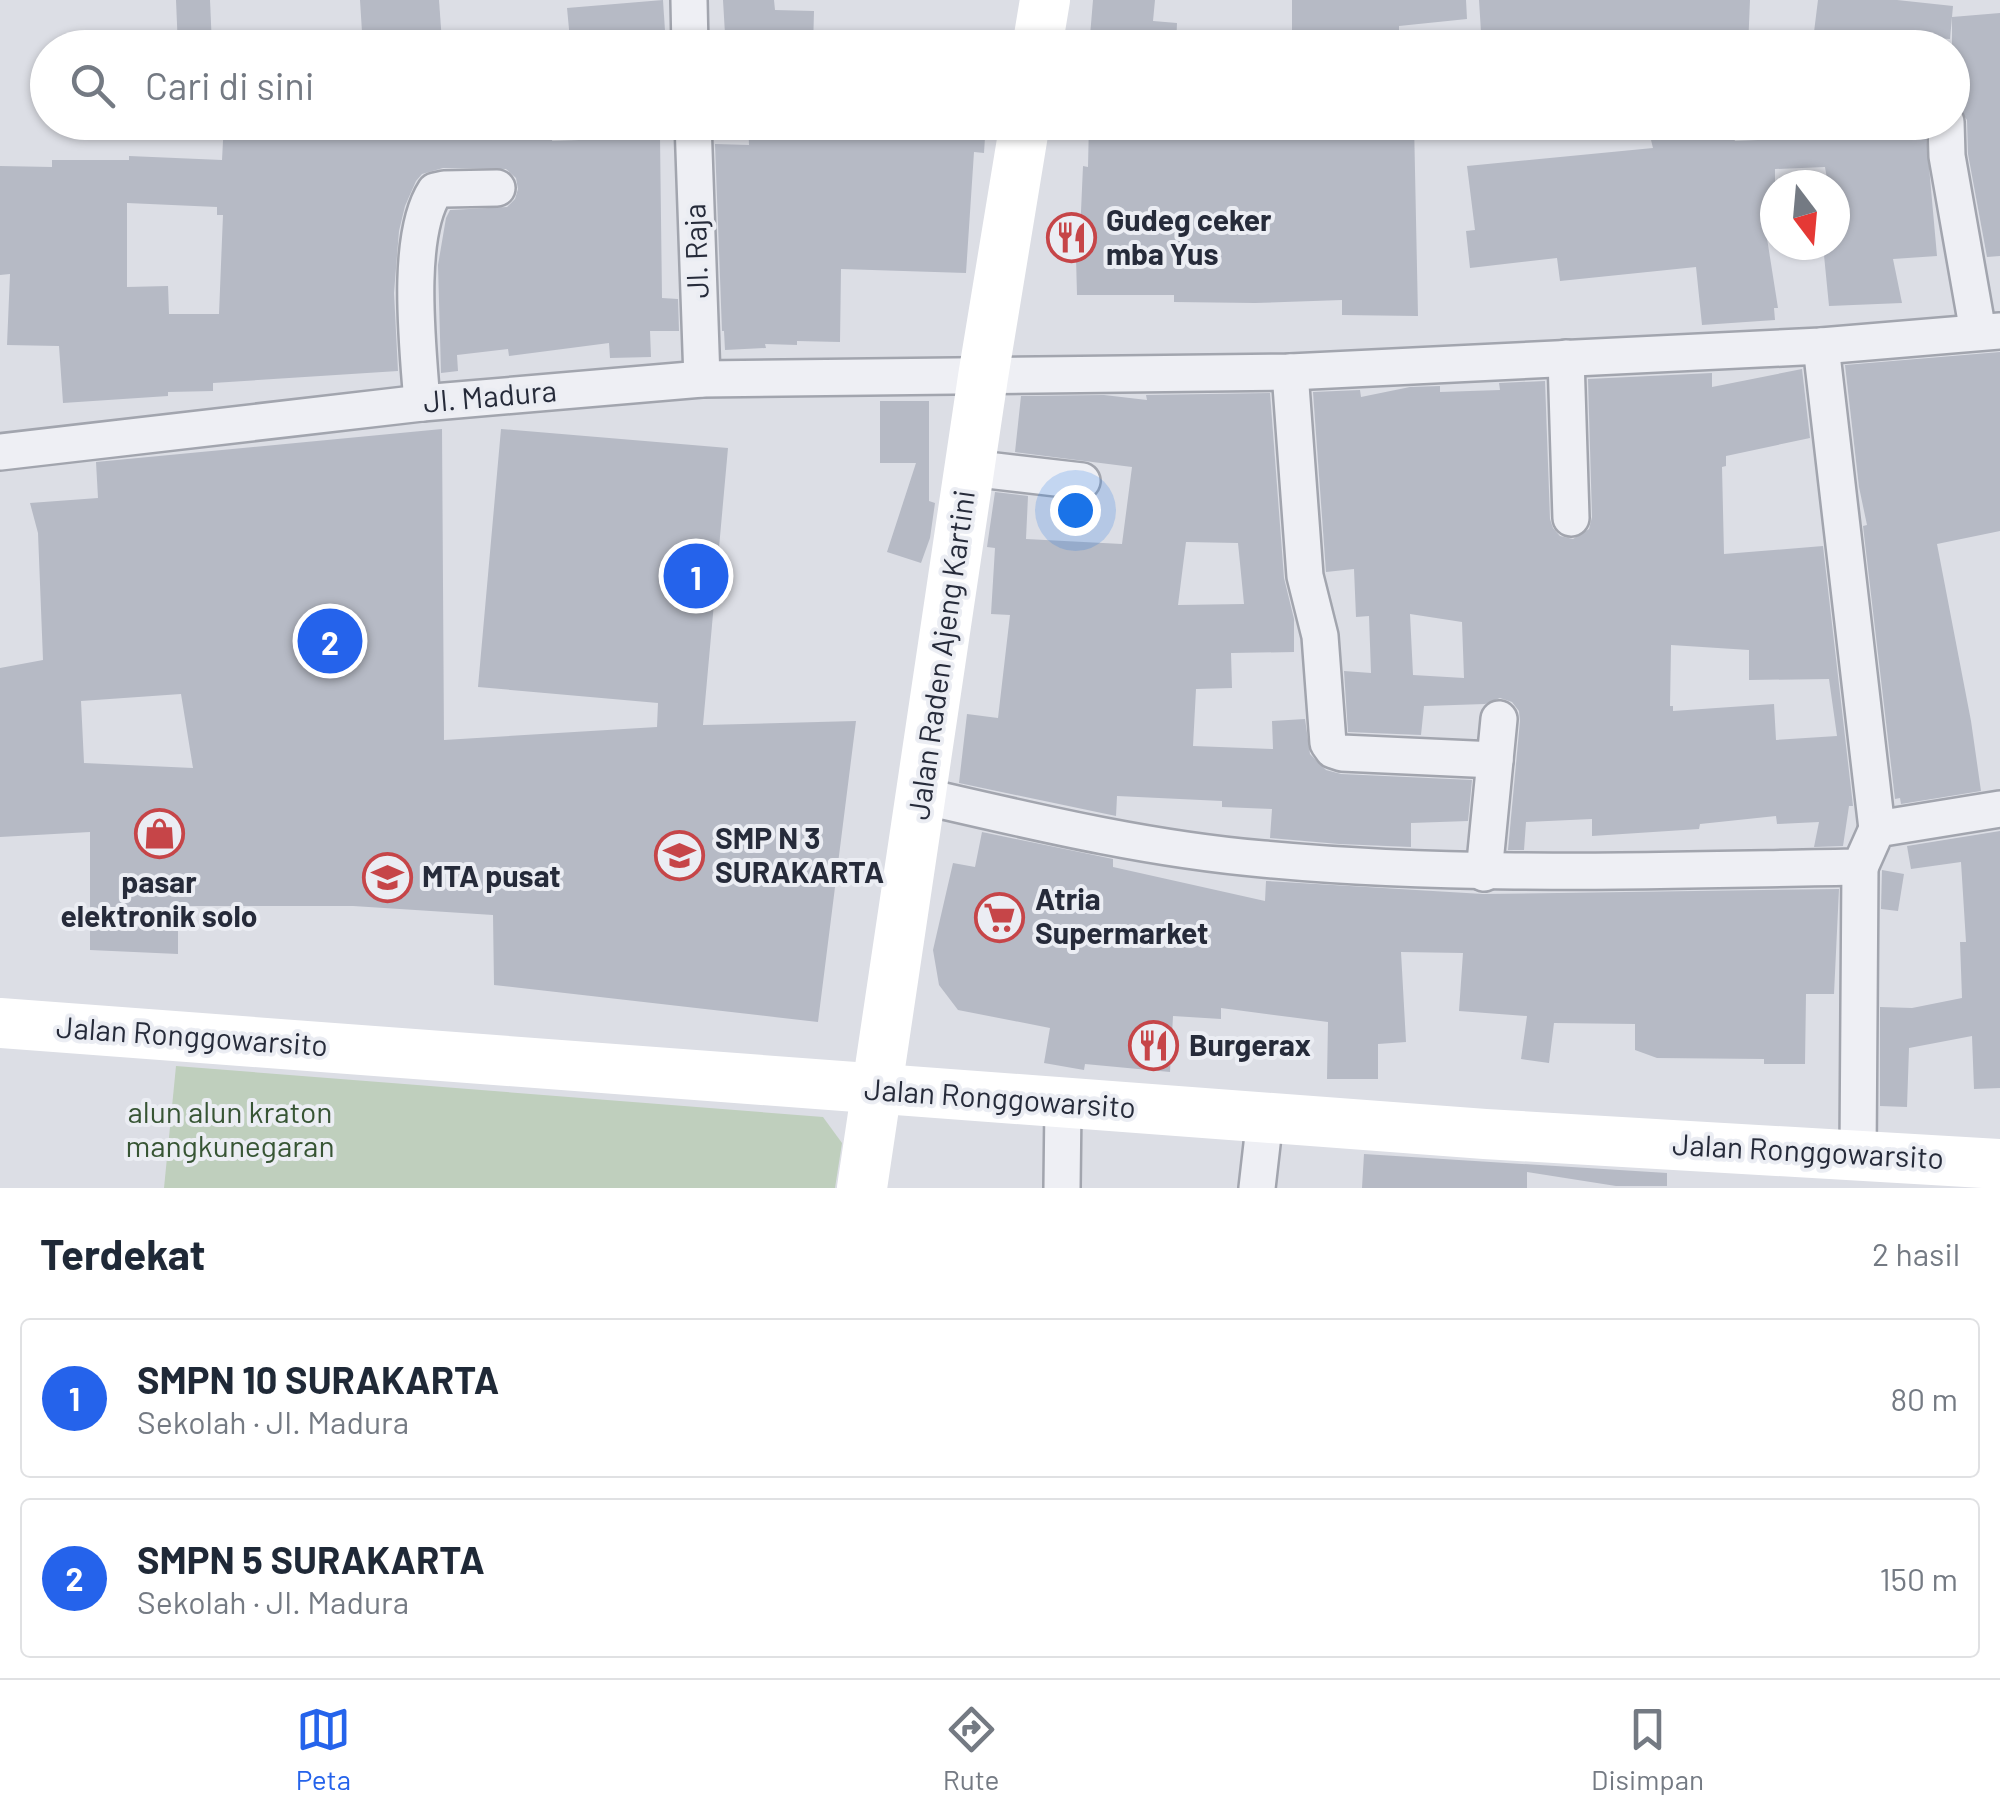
<!DOCTYPE html>
<html lang="id">
<meta charset="utf-8">
<style>
:root{--surface:#fff;--page:#f2f2f3;--text:#1f2937;--muted:#747a83;--line:#e0e1e3;--accent:#2563eb}
body{margin:0;font-family:Barlow,sans-serif;background:var(--page);color:var(--text)}
.compass{position:absolute;left:1760px;top:170px;width:90px;height:90px;border-radius:50%;background:var(--surface);box-shadow:0 2px 8px #0004;rotate:164deg}
.you{position:absolute;left:1075px;top:510px;width:35px;height:35px;margin:-25px;border:8px solid #fff;border-radius:50%;background:#1a73e8;box-shadow:0 0 0 15px #1a73e833}
.badge{display:grid;place-items:center;width:65px;height:65px;border-radius:50%;background:var(--accent);color:#fff;font-size:32px;font-weight:700}
.pin{position:absolute;translate:-50% -50%;border:5px solid #fff;box-shadow:0 2px 10px #0006}
.list{margin:0;padding:0;list-style:none}
h2{display:flex;justify-content:space-between;align-items:center;height:130px;margin:0;padding:0 40px;font-size:42px}
h2 small{font-size:32px;font-weight:400;color:var(--muted)}
.list li{display:grid;grid-template-columns:65px 1fr auto;gap:30px;align-items:center;box-sizing:border-box;height:160px;margin:0 20px 20px;padding:0 20px;border:2px solid var(--line);border-radius:10px}
.list b{display:block;font-size:38px;white-space:nowrap}
.list p{margin:0;font-size:32px;white-space:nowrap;color:var(--muted)}
.list em{font-size:32px;font-style:normal;color:var(--muted)}
.icon{flex:none;width:55px;height:55px;fill:none;stroke:currentColor;stroke-width:2;stroke-linecap:round;stroke-linejoin:round}
.map{position:relative;flex:none;width:2000px;height:1188px;overflow:hidden}
.search{position:absolute;background:var(--surface);box-shadow:0 2px 8px #0004;left:30px;right:30px;top:30px;height:110px;display:flex;align-items:center;gap:25px;box-sizing:border-box;padding:0 35px;border-radius:55px;color:var(--muted);font-size:38px}
.sheet{height:490px;background:var(--surface)}
nav{display:flex;justify-content:space-around;align-items:center;box-sizing:border-box;height:140px;border-top:2px solid var(--line);background:var(--surface);font-size:28px;color:var(--muted)}
nav a{display:grid;justify-items:center;gap:5px}
nav .on{color:var(--accent)}
.map>svg:first-child{display:block}
</style>
<div class="map">
<svg width="2000" height="1188" viewBox="0 0 2000 1188">
<rect width="100%" height="100%" fill="#dcdee5"/>
<polygon fill="#bfcfbd" points="176,1066 823,1117 842,1143 835,1188 164,1188"/>
<g fill="#b6bac5" fill-rule="evenodd">
<polygon points="176,0 210,0 212,46 178,48"/>
<polygon points="360,0 439,0 442,42 363,48"/>
<polygon points="663,0 665,31 570,40 567,8"/>
<polygon points="723,0 774,0 775,10 814,11 813,48 738,48 738,33 725,34"/>
<polygon points="1093,0 1155,0 1153,21 1177,23 1176,48 1089,48"/>
<polygon points="1292,0 1466,0 1467,19 1399,26 1399,39 1335,44 1335,48 1292,48"/>
<polygon points="1479,0 1750,0 1748,48 1482,48"/>
<polygon points="1818,0 1897,0 1953,6 1950,39 1853,33 1851,48 1812,48"/>
<polygon points="2000,13 2000,256 1987,257 1968,154 1967,120 1956,104 1952,84 1952,17"/>
<path d="M224 122H450L448 136 510 135 511 128 553 134 552 141 660 137 662 298 678 299 679 331H650L651 357 610 358 609 343 509 356 508 349 457 355 458 371 441 373 438 265 446 218 450 210 507 207 515 199 518 189 516 178 506 169 443 168 422 174 416 181 405 206 399 231 394 293 398 371 213 383V391L168 392V396L63 403 59 346 7 345 10 274 0 275V166L52 167V160H129V156L222 160ZM127 203 217 207V215H223L219 314H169L168 286 127 287Z"/>
<polygon points="748,122 986,122 984,153 974,152 966,273 841,269 840,342 797,341 797,345 765,344 766,348 725,350 724,331 722,331 715,144 749,145"/>
<polygon points="1089,122 1414,122 1418,316 1342,315 1342,300 1255,303 1174,302 1174,295 1077,295 1076,257 1079,257 1083,166 1088,167"/>
<polygon points="1695,122 1728,122 1735,141 1802,138 1804,122 1925,122 1937,256 1893,259 1902,303 1829,306 1823,245 1835,245 1835,185 1828,185 1825,167 1775,169 1775,232 1766,232 1778,308 1774,308 1775,320 1702,325 1696,267 1560,281 1557,258 1470,268 1466,231 1475,230 1467,166 1653,148 1649,132"/>
<polygon points="2000,352 2000,531 1937,544 1971,721 1981,791 1901,804 1900,798 1895,799 1863,526 1867,525 1859,487 1845,365"/>
<path d="M1802 369 1810 438 1726 456V466L1722 467 1724 554 1823 546 1853 806H1849L1843 846 1814 847 1819 822 1777 824 1776 816 1700 824 1699 829 1592 836V819L1526 822 1524 850H1508L1520 721 1519 711 1512 702 1500 698 1485 704 1424 706 1421 735 1348 732 1344 671 1371 673 1369 616 1356 617 1354 569 1326 572 1313 392 1360 390 1361 397 1410 387 1440 386V392L1500 390 1499 383 1545 381 1550 519 1553 528 1560 536 1573 539 1589 529 1592 517 1588 379 1712 373V387ZM1410 614 1462 622 1464 678 1413 675ZM1671 645 1749 650V680L1829 679 1837 736 1776 740 1774 704 1673 711V706H1670Z"/>
<path d="M1270 393 1284 578 1294 619V652L1231 653 1232 688 1196 689 1193 746 1273 749 1272 721 1305 719 1310 754 1326 770 1341 774 1472 780 1468 821 1411 823V847L1339 844 1270 838 1272 809 1222 807V801L1117 796 1116 816 959 783 967 714 998 718 1010 615 991 614 995 548 987 547 995 492 1028 496 1026 539 1122 544 1132 467 1015 452 1021 396 1104 395 1147 400 1146 395ZM1186 542 1238 543 1244 604 1178 605Z"/>
<polygon points="880,401 929,401 929,501 935,503 930,538 921,563 887,552 916,463 880,463"/>
<path d="M442 429 444 740 657 727 658 703 478 687 501 429 728 448 703 725 856 721 818 1022 494 985 493 915 353 906H178V954L90 950V832L0 837V668L43 660 38 533 30 503 98 498 96 462ZM181 694 193 768 84 763 81 701Z"/>
<polygon points="2000,831 2000,1088 1974,1089 1972,1036 1909,1048 1907,1107 1880,1106 1880,1007 1912,1008 1962,998 1960,942 1966,942 1961,862 1911,869 1907,846"/>
<polygon points="982,832 1113,859 1113,867 1265,901 1266,881 1483,894 1839,889 1834,994 1806,994 1805,1064 1764,1064 1764,1059 1657,1058 1635,1050 1635,1024 1554,1023 1549,1063 1521,1059 1527,1016 1459,1011 1463,953 1401,952 1406,1042 1378,1044 1378,1079 1327,1079 1328,1022 1221,1008 1221,1019 1173,1016 1170,1072 1085,1064 1084,1070 1044,1063 1050,1028 958,1010 939,985 933,950 953,863 975,867"/>
<polygon points="1882,870 1904,874 1898,911 1881,909"/>
<polygon points="1364,1154 1667,1173 1667,1186 1616,1186 1527,1172 1527,1188 1362,1188"/>
</g>
<g fill="none" stroke-linecap="round" stroke-linejoin="round">
<defs>
<g id="minor">
<polyline points="689,0 690,48"/>
<polyline points="693,122 702,379"/>
<polyline points="1946,122 1947,156 1978,332"/>
<polyline points="1821,346 1877,829"/>
<polyline points="1566,358 1571,518"/>
<polyline points="1290,372 1305,576 1320,636 1328,743 1333,750 1342,753 1495,760"/>
<path d="M422 403C418 348 405 237 435 191L444 189 497 188"/>
<polyline points="0,452 422,403 702,379 1290,372 1821,346 2000,331"/>
<polyline points="970,468 1082,481"/>
<path d="M922 796C1035 822 1147 849 1263 859 1462 878 1661 870 1860 867L1877 829 2000 809"/>
<polyline points="1484,873 1499,719"/>
<polyline points="1858,1155 1860,867"/>
<polyline points="1062,1188 1063,1103"/>
<polyline points="1257,1188 1265,1118"/>
</g>
</defs>
<use href="#minor" stroke="#a2a5ae" stroke-width="40"/>
<use href="#minor" stroke="#eeeff4" stroke-width="35"/>
<g stroke="#fff" stroke-width="50">
<polyline points="1037,48 1045,0"/>
<polyline points="0,1023 1485,1134 2000,1164"/>
<polyline points="862,1188 983,377 1025,122"/>
</g>
</g>
<defs>
<symbol id="restaurant-ring" viewBox="-11 -11 22 22"><circle r="9.5" fill="#ebedf3" stroke="#c64548" stroke-width="1.5"/><path d="M-5-6h1v4h1v-4h1v4h1v-4h1v5L-1.5 .5V6h-2V.5L-5-1ZM5-6V6H3V1.5H1.5Q1.5-4 5-6Z" fill="#c64548"/></symbol>
<symbol id="shop-ring" viewBox="-11 -11 22 22"><circle r="9.5" fill="#ebedf3" stroke="#c64548" stroke-width="1.5"/><path d="M-5-2.5h2.3a2.7 3.5 0 0 1 5.4 0H5L5.5 6h-11ZM-1.5-2.5h3a1.5 2.3 0 0 0-3 0Z" fill="#c64548"/></symbol>
<symbol id="school-ring" viewBox="-11 -11 22 22"><circle r="9.5" fill="#ebedf3" stroke="#c64548" stroke-width="1.5"/><path d="M0-5L7-2L0 1L-7-2ZM-4 1L0 2.5L4 1V4Q0 6-4 4Z" fill="#c64548"/></symbol>
<symbol id="supermarket-ring" viewBox="-11 -11 22 22"><circle r="9.5" fill="#ebedf3" stroke="#c64548" stroke-width="1.5"/><path d="M-6-5.5h2.5l.6 2H6L4.5 2H-2.5L-4.4-4H-6ZM-1.5 3.2a1.3 1.3 0 1 0 .1 0ZM3 3.2a1.3 1.3 0 1 0 .1 0Z" fill="#c64548"/></symbol>
</defs>
<g fill-rule="evenodd">
<use href="#restaurant-ring" x="1044" y="210" width="55" height="55"/>
<use href="#shop-ring" x="132" y="806" width="55" height="55"/>
<use href="#school-ring" x="652" y="828" width="55" height="55"/>
<use href="#school-ring" x="360" y="850" width="55" height="55"/>
<use href="#supermarket-ring" x="972" y="890" width="55" height="55"/>
<use href="#restaurant-ring" x="1126" y="1018" width="55" height="55"/>
</g>
<g text-anchor="middle" stroke-width="8" stroke-linejoin="round" paint-order="stroke">
<g font-size="30" font-weight="bold" fill="#262b3a" stroke="#ebedf3" text-anchor="start">
<text x="1106" y="231">Gudeg ceker<tspan x="1106" dy="34">mba Yus</tspan></text>
<text x="715" y="849">SMP N 3<tspan x="715" dy="34">SURAKARTA</tspan></text>
<text x="422" y="887">MTA pusat</text>
<text x="159" y="893" text-anchor="middle">pasar<tspan x="159" dy="34">elektronik solo</tspan></text>
<text x="1035" y="910">Atria<tspan x="1035" dy="34">Supermarket</tspan></text>
<text x="1189" y="1056">Burgerax</text>
</g>
<g font-size="30" fill="#262b3a" stroke="#ebedf3">
<text transform="translate(697 251) rotate(-92)" y="10">Jl. Raja</text>
<text transform="translate(490 397) rotate(-5)" y="10">Jl. Madura</text>
<text transform="translate(942 655) rotate(-82)" y="10">Jalan Raden Ajeng Kartini</text>
<text transform="translate(192 1037) rotate(4)" y="10">Jalan Ronggowarsito</text>
<text transform="translate(1000 1099) rotate(4)" y="10">Jalan Ronggowarsito</text>
<text transform="translate(1808 1152) rotate(3)" y="10">Jalan Ronggowarsito</text>
</g>
<g font-size="30" fill="#375534" stroke="#ebedf3">
<text x="230" y="1123">alun alun kraton<tspan x="230" dy="34">mangkunegaran</tspan></text>
</g>
</g>
</svg>
<svg class="compass" viewBox="-18 -18 36 36"><path d="M0-13l5 13h-10z" fill="#e53935"/><path d="M0 13l5-13h-10z" fill="#747a83"/></svg>
<div class="you"></div>
<div class="pin badge" style="left:696px;top:576px">1</div>
<div class="pin badge" style="left:330px;top:641px">2</div>
<div class="search"><svg class="icon" aria-label="search" viewBox="0 0 24 24"><circle cx="10" cy="10" r="6"/><path d="M15 15l6 6"/></svg>Cari di sini</div>
</div>
<section class="sheet">
<h2>Terdekat<small>2 hasil</small></h2>
<ul class="list">
<li><span class="badge">1</span><div><b>SMPN 10 SURAKARTA</b><p>Sekolah · Jl. Madura</p></div><em>80 m</em></li>
<li><span class="badge">2</span><div><b>SMPN 5 SURAKARTA</b><p>Sekolah · Jl. Madura</p></div><em>150 m</em></li>
</ul>
</section>
<nav>
<a class="on"><svg class="icon" aria-label="map" viewBox="0 0 24 24"><path d="M3 6l6-2 6 2 6-2v14l-6 2-6-2-6 2zM9 4v14M15 6v14"/></svg>Peta</a>
<a><svg class="icon" aria-label="directions" viewBox="0 0 24 24"><path d="M12 3l9 9-9 9-9-9zM9 14v-3h6M13 9l2 2-2 2"/></svg>Rute</a>
<a><svg class="icon" aria-label="saved" viewBox="0 0 24 24"><path d="M7 4h10v16l-5-4-5 4z"/></svg>Disimpan</a>
</nav>
